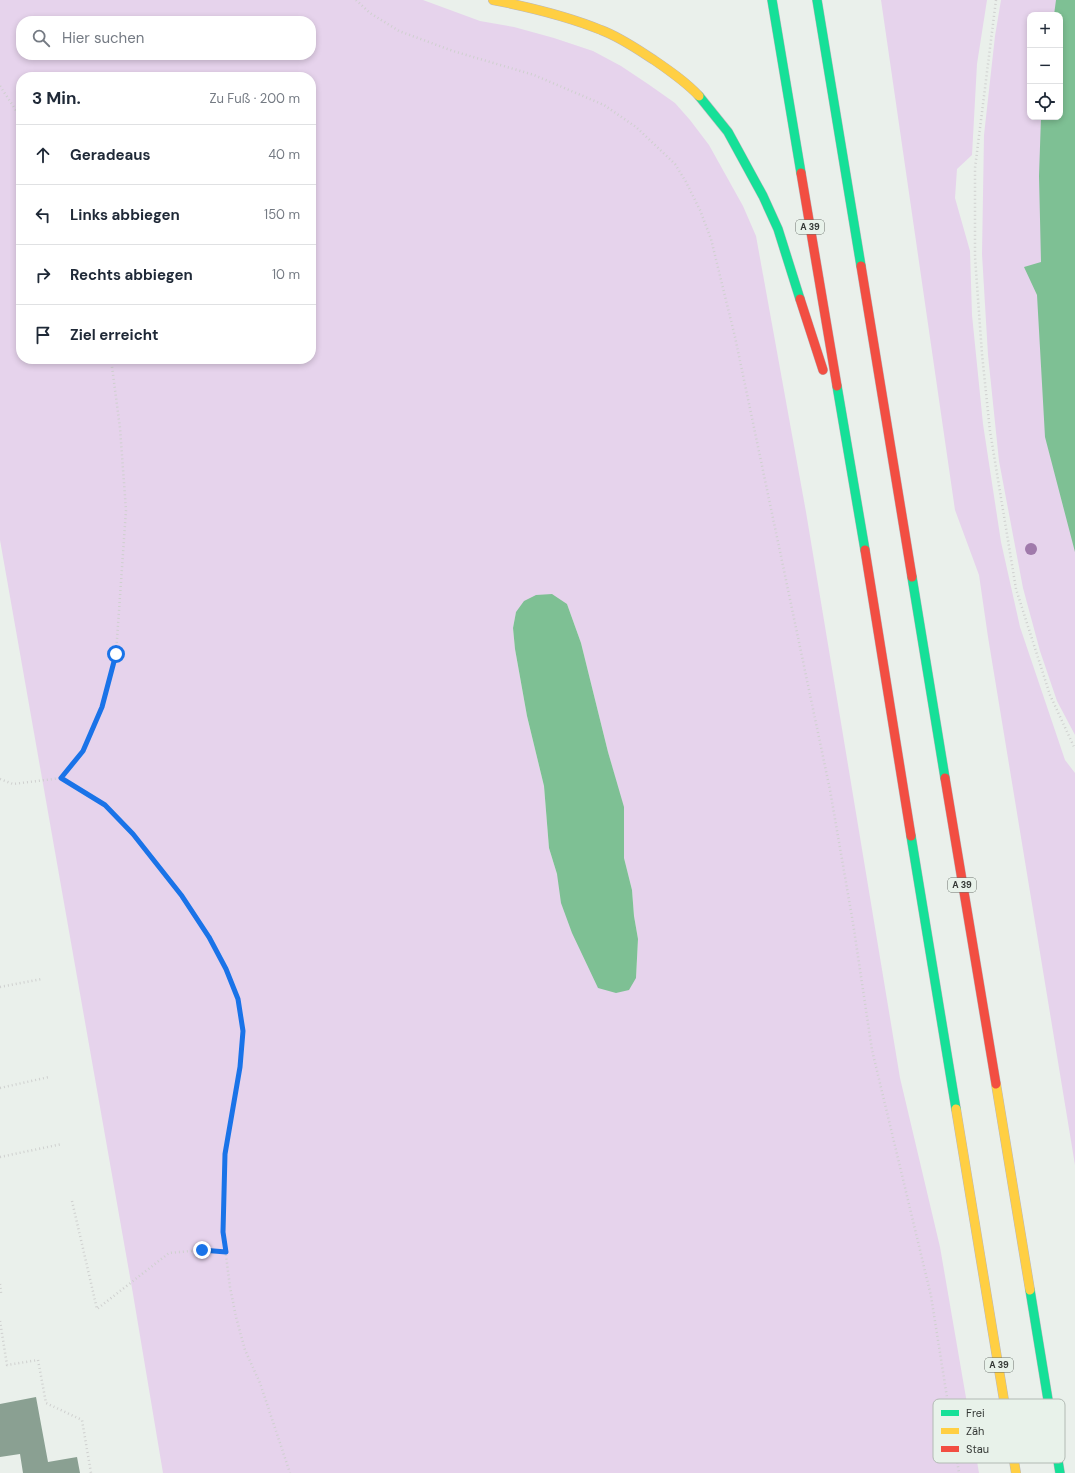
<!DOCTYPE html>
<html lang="de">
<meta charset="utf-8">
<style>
:root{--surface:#fff;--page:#f2f2f3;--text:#1f2937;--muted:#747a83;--line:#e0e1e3}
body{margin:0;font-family:"DM Sans",sans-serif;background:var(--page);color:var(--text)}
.controls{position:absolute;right:12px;top:12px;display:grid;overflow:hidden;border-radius:8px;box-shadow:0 2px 6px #0003}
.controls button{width:36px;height:36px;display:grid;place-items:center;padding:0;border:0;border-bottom:1px solid var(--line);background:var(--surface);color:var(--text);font:20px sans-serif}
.stop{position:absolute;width:12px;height:12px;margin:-9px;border:3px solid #1a73e8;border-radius:50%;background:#fff}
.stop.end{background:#1a73e8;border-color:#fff;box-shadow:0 1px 4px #0008}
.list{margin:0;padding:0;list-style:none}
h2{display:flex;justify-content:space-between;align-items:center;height:52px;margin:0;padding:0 16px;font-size:17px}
h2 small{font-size:13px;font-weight:400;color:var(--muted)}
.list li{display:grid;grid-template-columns:26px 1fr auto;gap:12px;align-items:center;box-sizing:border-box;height:60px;padding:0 16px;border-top:1px solid var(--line)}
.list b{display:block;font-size:15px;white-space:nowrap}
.list em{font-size:13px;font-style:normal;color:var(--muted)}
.icon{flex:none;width:22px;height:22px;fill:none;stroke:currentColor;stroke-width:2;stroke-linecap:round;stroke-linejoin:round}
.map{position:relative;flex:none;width:1075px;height:1473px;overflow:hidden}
.search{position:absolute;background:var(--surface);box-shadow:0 2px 6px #0003;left:16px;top:16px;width:300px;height:44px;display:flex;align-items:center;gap:10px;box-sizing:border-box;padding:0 14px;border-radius:16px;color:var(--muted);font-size:15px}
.panel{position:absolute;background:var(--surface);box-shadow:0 2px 6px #0003;left:16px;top:72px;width:300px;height:292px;border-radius:16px}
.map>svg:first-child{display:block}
</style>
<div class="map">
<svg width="1075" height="1473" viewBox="0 0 1075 1473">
<rect width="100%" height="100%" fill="#eaf0eb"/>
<g fill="#e6d3ec" fill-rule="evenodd">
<path d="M0 0H423L480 21 514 27 554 38 593 51 621 66 648 84 675 103 690 120 709 145 743 206 756 236 806 512 900 1078 940 1247 979 1473H163L133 1294 0 540ZM21 21H311V55H21ZM21 77H311V359H21ZM567 604 581 643 608 752 623 807 624 858 632 890 634 916 638 939 636 978 557 874 549 848 544 786 527 716 515 649 513 628 516 612Z"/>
<polygon points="881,0 987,0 977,64 972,155 957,169 955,198 970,251 972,315 983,424 1001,542 1020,627 1065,760 1075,773 1075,1165 988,637 979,575 955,510"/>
<path d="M1001 0H1075V735L1057 701 1040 651 1023 588 999 461 988 355 982 254 984 135 995 36ZM1030 15H1060V117H1030Z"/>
</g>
<g fill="#7ec094">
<polygon points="1056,0 1075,0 1075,552 1045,437 1037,295 1024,267 1041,262 1039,176 1041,117 1060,117 1060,15 1054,15"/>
<polygon points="552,594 567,604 581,643 608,752 624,807 624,858 632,890 634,916 638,939 636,978 629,990 616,993 598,988 572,933 561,903 557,874 549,848 544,786 527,716 515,649 513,628 516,612 524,601 536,595"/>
</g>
<polygon fill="#8aa092" points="36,1397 48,1462 77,1457 80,1473 23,1473 20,1454 0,1457 0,1404"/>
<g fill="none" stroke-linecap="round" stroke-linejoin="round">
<defs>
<g id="fast">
<polyline points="772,0 801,173"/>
<polyline points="817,0 861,266"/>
<polyline points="699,96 728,132 763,196 778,229 800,299"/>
<polyline points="837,386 865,550"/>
<polyline points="912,577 945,778"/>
<polyline points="911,836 956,1109"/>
<polyline points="1030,1290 1060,1473"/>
</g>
<g id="slow">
<path d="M493 0C529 7 567 16 601 30 620 37 637 49 654 60 670 71 686 82 699 96"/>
<polyline points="996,1084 1030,1290"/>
<polyline points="956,1109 1016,1473"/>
</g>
<g id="jam">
<polyline points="801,173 837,386"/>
<polyline points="861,266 912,577"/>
<polyline points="800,299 823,370"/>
<polyline points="865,550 911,836"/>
<polyline points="945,778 996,1084"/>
</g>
</defs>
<use href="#fast" stroke="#bab7bc" stroke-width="10"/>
<use href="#slow" stroke="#bab7bc" stroke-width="10"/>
<use href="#jam" stroke="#bab7bc" stroke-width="10"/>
<g stroke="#cfd0cf" stroke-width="2.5" stroke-dasharray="1 3" stroke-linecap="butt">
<polyline points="356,0 370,13 399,31 453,51 534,75 604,105 636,127 675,164 686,182 700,210 711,239 735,337 830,790 853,923 872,1050 931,1296 959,1473"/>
<polyline points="996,0 975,168 975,257 982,354 990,431 1016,589 1050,695 1075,749"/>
<polyline points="0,86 21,118"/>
<polyline points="111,359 120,428 126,510 116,654 102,707 83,751 61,778 105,805 133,834 182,896 209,937 226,969 238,999 243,1031 240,1067 225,1154 223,1232 230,1287 236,1317 245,1350 260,1383 290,1473"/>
<polyline points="0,779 13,784 61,778"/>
<polyline points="0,987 42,979"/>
<polyline points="0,1088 49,1077"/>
<polyline points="0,1157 62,1144"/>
<polyline points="72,1201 97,1309 169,1253 202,1250 226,1252"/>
<polyline points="0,1284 1,1293 0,1293"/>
<polyline points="0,1321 7,1365 38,1360 46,1403 82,1420 91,1473"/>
</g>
<use href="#fast" stroke="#16e098" stroke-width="9"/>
<use href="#slow" stroke="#ffcf43" stroke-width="9"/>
<use href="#jam" stroke="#f24e42" stroke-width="9"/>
</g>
<circle fill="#a07aab" cx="1031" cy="549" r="6"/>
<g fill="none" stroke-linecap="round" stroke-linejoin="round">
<polyline stroke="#1a73e8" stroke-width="5" points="116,654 102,707 83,751 61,778 105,805 133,834 182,896 209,937 226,969 238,999 243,1031 240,1067 225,1154 223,1232 226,1252 202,1250"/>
</g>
<g text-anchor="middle" stroke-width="4" stroke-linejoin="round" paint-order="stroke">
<g fill="#e8f2ea" stroke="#6a706b" stroke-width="1">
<rect x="796" y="220" width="28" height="14" rx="3"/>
<rect x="948" y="878" width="28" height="14" rx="3"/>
<rect x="985" y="1358" width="28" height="14" rx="3"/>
</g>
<g font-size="9" font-weight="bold" fill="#343835">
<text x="810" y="230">A 39</text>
<text x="962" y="888">A 39</text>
<text x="999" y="1368">A 39</text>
</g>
</g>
<rect x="933" y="1399" width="132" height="64" rx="6" fill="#e8f2ea" stroke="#b2bab4" stroke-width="1"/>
<rect x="941" y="1410" width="18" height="6" fill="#16e098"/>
<rect x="941" y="1428" width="18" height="6" fill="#ffcf43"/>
<rect x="941" y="1446" width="18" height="6" fill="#f24e42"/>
<g font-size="11" fill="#343835">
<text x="966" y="1417">Frei</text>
<text x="966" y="1435">Zäh</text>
<text x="966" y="1453">Stau</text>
</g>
</svg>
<div class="controls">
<button>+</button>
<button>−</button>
<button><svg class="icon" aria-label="locate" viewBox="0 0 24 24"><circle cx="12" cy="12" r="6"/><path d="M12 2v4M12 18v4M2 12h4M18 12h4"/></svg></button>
</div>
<div class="stop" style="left:116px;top:654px"></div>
<div class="stop end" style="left:202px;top:1250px"></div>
<div class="search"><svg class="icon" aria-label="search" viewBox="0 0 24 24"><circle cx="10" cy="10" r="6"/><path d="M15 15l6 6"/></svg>Hier suchen</div>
<section class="panel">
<h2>3 Min.<small>Zu Fuß · 200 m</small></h2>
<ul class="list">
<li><svg class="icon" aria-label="ahead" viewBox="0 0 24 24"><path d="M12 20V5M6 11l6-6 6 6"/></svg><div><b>Geradeaus</b></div><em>40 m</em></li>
<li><svg class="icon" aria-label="left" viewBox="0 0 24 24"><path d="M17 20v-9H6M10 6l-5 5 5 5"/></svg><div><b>Links abbiegen</b></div><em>150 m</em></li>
<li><svg class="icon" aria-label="right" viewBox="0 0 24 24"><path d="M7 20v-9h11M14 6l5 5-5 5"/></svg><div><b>Rechts abbiegen</b></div><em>10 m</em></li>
<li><svg class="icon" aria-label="arrive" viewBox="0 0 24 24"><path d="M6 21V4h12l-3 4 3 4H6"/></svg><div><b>Ziel erreicht</b></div></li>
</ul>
</section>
</div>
